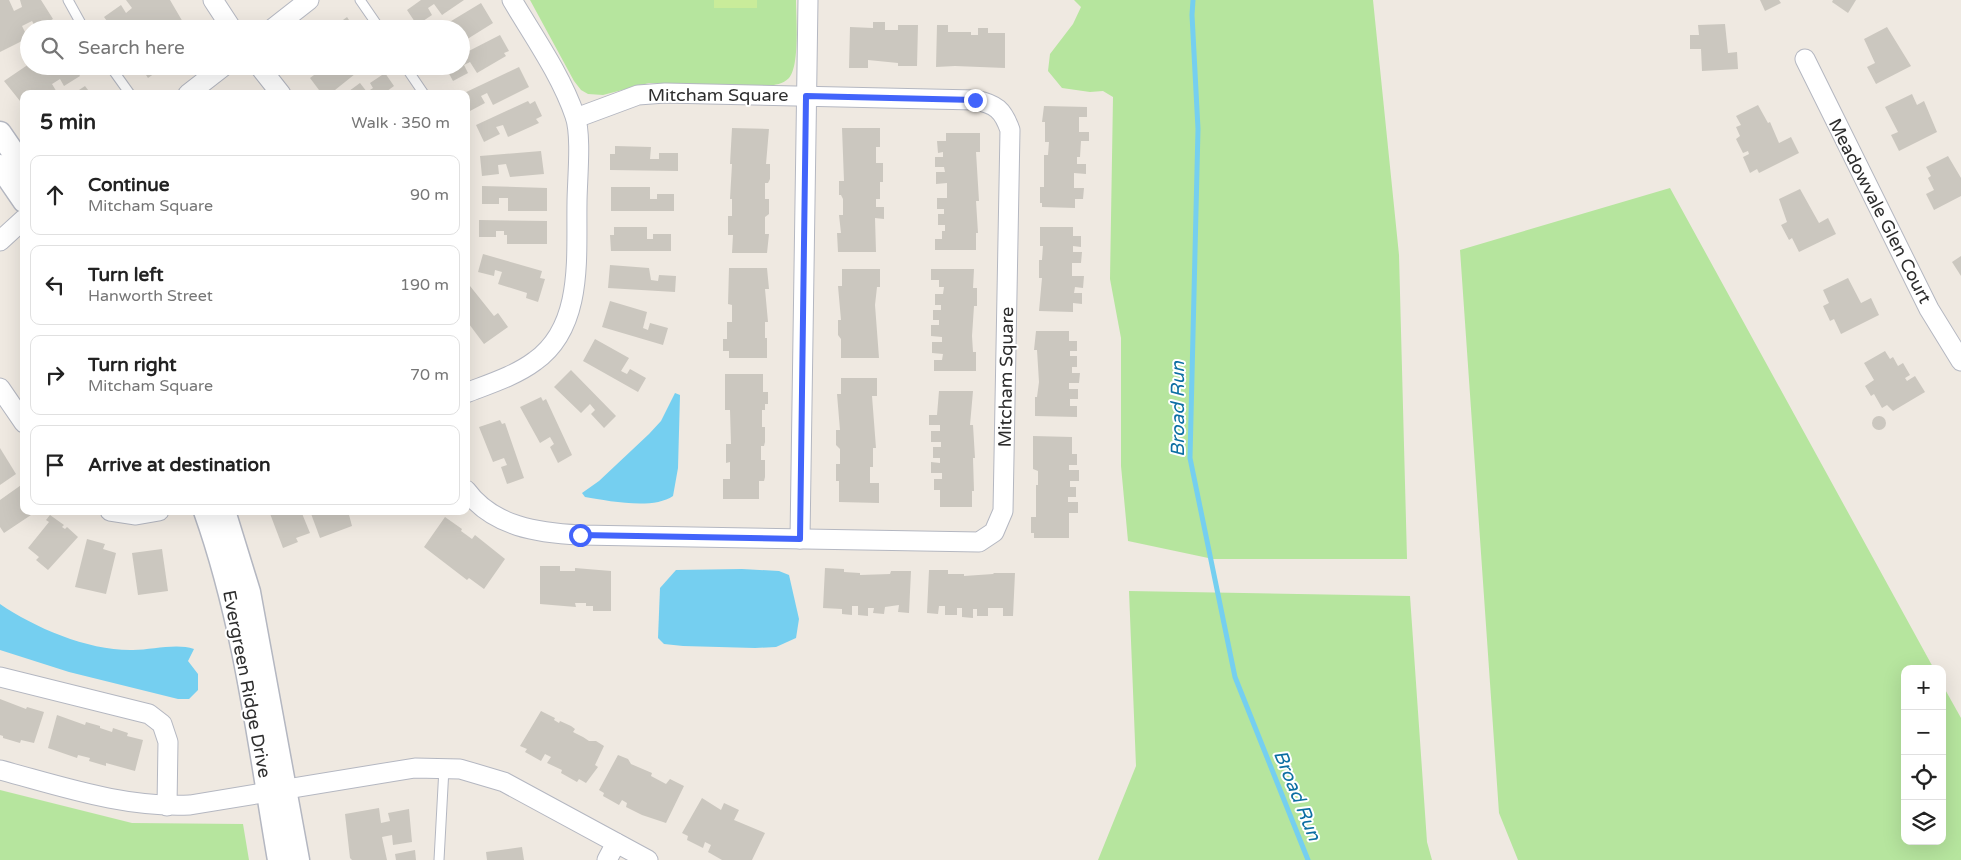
<!DOCTYPE html>
<meta charset="utf-8">
<style>
:root{--surface:#fff;--page:#f6f6f6;--text:#222;--muted:#767676;--line:#e0e0e0}
body{margin:0;font-family:"Varela Round",sans-serif;background:var(--page);color:var(--text)}
.controls{position:absolute;right:15px;bottom:15px;display:grid;overflow:hidden;border-radius:10px;box-shadow:0 5px 20px #0002}
.controls button{width:45px;height:45px;display:grid;place-items:center;padding:0;border:0;border-bottom:1px solid var(--line);background:var(--surface);color:var(--text);font:25px sans-serif}
.stop{position:absolute;width:15px;height:15px;margin:-11px;border:4px solid #4264fb;border-radius:50%;background:#fff}
.stop.end{background:#4264fb;border-color:#fff;box-shadow:0 1px 5px #0008}
.list{margin:0;padding:0;list-style:none}
h2{display:flex;justify-content:space-between;align-items:center;height:65px;margin:0;padding:0 20px;font-size:21px}
h2 small{font-size:16px;font-weight:400;color:var(--muted)}
.list li{display:grid;grid-template-columns:32px 1fr auto;gap:15px;align-items:center;box-sizing:border-box;height:80px;margin:0 10px 10px;padding:0 10px;border:1px solid var(--line);border-radius:10px}
.list b{display:block;font-size:19px;white-space:nowrap}
.list p{margin:0;font-size:16px;white-space:nowrap;color:var(--muted)}
.list em{font-size:16px;font-style:normal;color:var(--muted)}
.icon{flex:none;width:28px;height:28px;fill:none;stroke:currentColor;stroke-width:2;stroke-linecap:round;stroke-linejoin:round}
.map{position:relative;flex:none;width:1961px;height:860px;overflow:hidden}
.search{position:absolute;background:var(--surface);box-shadow:0 5px 20px #0002;left:20px;top:20px;width:450px;height:55px;display:flex;align-items:center;gap:12px;box-sizing:border-box;padding:0 18px;border-radius:28px;color:var(--muted);font-size:19px}
.panel{position:absolute;background:var(--surface);box-shadow:0 5px 20px #0002;left:20px;top:90px;width:450px;height:425px;border-radius:10px}
.map>svg:first-child{display:block}
</style>
<div class="map">
<svg width="1961" height="860" viewBox="0 0 1961 860">
<rect width="100%" height="100%" fill="#efe9e1"/>
<g fill="#b6e59e">
<path d="M530 0H796C796 18 800 65 789 78 783 84 775 85 767 86L649 83 603 95 588 94 581 90 574 81Z"/>
<polygon points="1074,0 1373,0 1399,255 1407,559 1213,559 1128,541 1121,466 1121,338 1110,279 1113,97 1103,91 1090,92 1062,88 1048,71 1050,54 1073,24 1081,7"/>
<polygon points="1670,188 1934,669 1905,669 1905,841 1942,841 1942,684 1961,718 1961,860 1518,860 1499,813 1460,250"/>
<polygon points="1129,591 1410,596 1427,842 1432,860 1098,860 1136,766"/>
<polygon points="0,790 132,823 243,824 249,860 0,860"/>
</g>
<rect fill="#c9ec9a" x="714" y="0" width="43" height="8"/>
<g fill="#75cff0">
<path d="M675 393 680 395 678 468 673 496C653 510 609 501 585 497L582 493 599 481 649 434 661 421Z"/>
<polygon points="742,569 779,571 789,575 799,619 796,638 776,647 755,648 683,646 664,644 658,638 660,588 676,570"/>
<path d="M0 604C35 628 89 651 133 650 152 650 176 643 194 649L188 661 198 674V690L189 699H178L69 672 0 650Z"/>
</g>
<g fill="none" stroke-linecap="round" stroke-linejoin="round">
<polyline stroke="#75cff0" stroke-width="5" points="1193,0 1192,15 1198,129 1190,458 1235,677 1308,860"/>
</g>
<g fill="#cbc7bf">
<polygon points="0,0 9,0 14,11 22,7 20,0 41,0 53,19 36,28 32,21 22,26 28,38 0,52"/>
<polygon points="126,0 170,0 187,29 148,29 142,20 135,25 138,29 113,29 104,17 121,5 126,13 132,8"/>
<polygon points="421,0 464,0 442,15 434,4 428,8 432,15 417,25 407,10"/>
<polygon points="1760,0 1779,0 1781,3 1765,11"/>
<polygon points="1833,0 1856,0 1848,13 1832,2"/>
<polygon points="481,3 493,23 461,43 461,29 438,29"/>
<polygon points="347,17 355,29 331,29"/>
<polygon points="873,22 885,22 885,30 898,30 898,25 918,25 917,66 898,66 898,63 868,60 868,68 849,68 850,27 873,28"/>
<polygon points="1725,24 1728,53 1737,52 1738,69 1702,71 1701,49 1690,49 1690,35 1699,35 1698,25"/>
<polygon points="937,25 948,25 948,32 971,32 971,35 978,35 978,28 988,28 988,33 1005,33 1005,68 955,66 936,67"/>
<polygon points="1887,27 1911,66 1876,84 1867,67 1875,63 1864,39"/>
<polygon points="500,35 509,51 504,53 506,56 477,73 470,62 464,65 468,73 453,81 445,66 461,66 461,55"/>
<polygon points="29,64 29,66 37,66 42,73 50,66 74,66 80,76 64,86 60,79 52,84 58,94 24,94 24,106 4,81"/>
<polygon points="140,66 165,66 148,78"/>
<polygon points="326,66 361,66 354,72 355,74 330,94 322,94 310,78"/>
<polygon points="519,67 529,87 493,105 487,93 481,96 485,103 470,111 466,104 466,94 462,94"/>
<polygon points="385,73 394,86 383,94 345,94 360,83 367,92 373,88 370,83"/>
<polygon points="85,86 91,94 73,94"/>
<polygon points="1912,94 1917,105 1924,101 1937,132 1899,151 1891,135 1898,132 1885,107"/>
<polygon points="528,101 530,104 535,101 542,116 536,119 539,123 508,137 503,125 496,127 500,134 484,142 476,125"/>
<polygon points="1758,105 1768,123 1770,122 1779,143 1791,137 1799,153 1759,173 1757,169 1750,173 1743,157 1749,154 1748,151 1743,153 1736,139 1740,136 1736,127 1741,125 1736,116"/>
<polygon points="1044,106 1087,107 1087,117 1079,117 1079,132 1089,132 1089,141 1081,141 1080,157 1077,157 1077,164 1086,164 1086,174 1074,173 1074,188 1084,188 1083,199 1075,199 1075,208 1042,207 1042,203 1040,203 1040,187 1044,187 1044,155 1048,155 1049,142 1045,142 1045,122 1042,122"/>
<polygon points="732,128 769,129 766,164 770,164 770,179 768,183 765,183 765,199 769,199 769,214 765,217 765,234 769,234 767,253 732,253 733,235 728,235 728,216 732,216 732,199 730,199 732,164 730,164"/>
<polygon points="842,128 880,128 880,147 876,147 876,163 883,163 883,182 880,182 880,199 876,199 876,207 884,207 884,219 875,218 876,252 838,252 837,233 841,233 839,215 843,215 843,199 841,195 839,195 839,181 844,181"/>
<polygon points="946,133 980,133 980,152 976,152 979,201 976,201 978,233 976,233 976,250 935,250 935,239 942,239 942,231 945,231 945,225 938,225 938,214 944,214 944,209 937,209 937,198 947,198 947,183 936,184 936,172 945,172 944,167 935,167 935,157 943,157 943,152 938,153 937,141 946,141"/>
<polygon points="615,146 651,147 650,159 659,159 659,153 678,153 678,171 610,170 610,154 615,154"/>
<polygon points="541,151 544,174 510,177 506,164 498,165 499,174 482,176 480,156"/>
<polygon points="1948,156 1961,178 1961,196 1934,210 1926,194 1934,190 1928,178 1931,176 1926,167"/>
<polygon points="482,186 547,188 547,211 508,211 508,198 499,198 499,204 482,204"/>
<polygon points="611,187 650,187 650,199 657,199 657,194 674,194 674,211 611,211"/>
<polygon points="1800,189 1819,223 1828,218 1836,234 1799,252 1792,238 1789,240 1781,225 1787,222 1779,199"/>
<polygon points="479,220 547,221 547,244 507,244 507,235 504,235 504,231 496,231 496,237 479,237"/>
<polygon points="614,227 647,227 647,239 653,239 653,234 671,234 671,251 611,251 610,235 614,235"/>
<polygon points="1040,227 1073,227 1073,236 1081,236 1081,247 1073,246 1073,252 1082,252 1081,263 1072,263 1072,276 1084,276 1083,288 1075,287 1074,293 1082,293 1082,304 1073,303 1073,312 1039,311 1042,278 1039,278 1039,260 1042,260 1043,246 1040,246"/>
<polygon points="483,254 542,271 540,278 545,279 538,302 526,298 527,293 498,284 502,272 495,270 494,276 478,272"/>
<polygon points="1961,256 1961,276 1952,262"/>
<polygon points="610,265 649,268 651,280 658,281 659,275 676,276 675,292 608,288"/>
<polygon points="729,268 767,268 769,289 765,289 768,322 765,322 765,338 767,338 767,358 729,358 729,351 723,351 723,339 727,339 727,322 732,322 732,305 728,304"/>
<polygon points="842,269 880,269 880,287 877,287 875,305 879,358 841,358 841,339 838,335 838,320 841,320 838,286 842,286"/>
<polygon points="931,269 974,269 973,288 977,288 977,306 974,306 972,336 973,352 976,352 976,371 934,371 934,360 942,360 943,354 932,353 932,342 942,342 942,337 931,336 931,325 939,325 939,320 933,320 933,310 941,310 941,305 935,305 935,294 943,294 944,287 939,287 939,280 931,280"/>
<polygon points="1848,278 1861,303 1871,298 1879,315 1841,334 1834,319 1830,321 1823,306 1829,303 1823,290"/>
<polygon points="466,281 494,316 498,313 508,327 484,344 466,320 466,308 470,305 466,300"/>
<polygon points="610,301 647,312 643,328 648,330 650,323 668,328 663,345 602,327"/>
<polygon points="1036,331 1069,331 1069,341 1077,341 1077,351 1070,351 1070,356 1077,356 1077,367 1072,367 1072,373 1080,373 1079,383 1069,383 1069,389 1078,389 1078,399 1070,399 1070,406 1077,406 1077,417 1035,416 1035,397 1037,397 1039,382 1037,350 1034,350"/>
<polygon points="595,339 629,358 621,371 627,374 630,369 646,378 638,392 583,361"/>
<polygon points="1885,351 1890,359 1893,357 1898,366 1903,363 1910,375 1905,378 1907,381 1915,376 1925,392 1893,411 1887,405 1882,408 1874,394 1871,396 1865,386 1874,380 1864,363"/>
<polygon points="571,370 616,416 604,428 591,414 595,410 590,404 581,413 554,387"/>
<polygon points="725,374 763,374 763,392 768,392 768,404 765,404 765,410 762,410 762,427 765,427 765,442 764,446 761,446 761,460 765,460 765,477 764,481 759,481 759,499 723,499 723,479 730,479 730,462 726,463 726,444 731,444 730,410 725,410"/>
<polygon points="841,378 877,378 877,396 872,396 876,448 873,448 873,467 870,467 870,483 879,483 879,503 839,502 839,481 836,481 836,464 840,464 840,449 836,445 836,430 840,430 837,394 841,394"/>
<polygon points="939,391 973,391 970,425 973,425 975,458 973,458 974,491 972,491 972,507 940,507 940,490 934,490 934,479 942,479 942,473 931,473 931,462 940,463 940,458 933,458 933,447 941,447 941,442 931,442 931,431 940,431 940,425 929,425 929,415 937,415"/>
<polygon points="541,397 543,401 546,399 572,455 558,463 550,447 554,444 550,437 540,443 520,407"/>
<circle cx="1879" cy="423" r="7"/>
<polygon points="500,420 502,424 505,423 524,478 507,484 501,467 507,465 504,458 493,462 479,427"/>
<polygon points="1033,436 1072,437 1072,454 1077,454 1077,465 1069,465 1069,470 1079,470 1079,481 1070,481 1070,487 1076,487 1076,497 1068,497 1068,502 1078,502 1078,513 1069,513 1069,538 1034,538 1034,533 1031,533 1031,517 1036,517 1036,485 1038,485 1038,471 1033,469"/>
<polygon points="0,448 16,474 0,485"/>
<polygon points="24,483 24,511 37,511 4,533 0,527 0,500"/>
<polygon points="269,511 301,511 310,533 296,538 298,542 283,548"/>
<polygon points="310,511 348,511 352,526 320,538"/>
<polygon points="50,515 64,525 62,527 65,529 67,527 78,537 48,570 36,560 39,557 28,548 49,522 46,520"/>
<polygon points="445,517 462,529 461,531 472,539 475,535 505,559 484,589 469,578 467,580 424,547"/>
<polygon points="87,539 105,544 103,549 116,553 106,594 75,587"/>
<polygon points="162,549 168,591 138,595 132,553"/>
<polygon points="540,566 560,566 560,571 575,571 575,568 611,571 611,611 593,611 593,606 586,606 586,603 575,603 576,607 540,604"/>
<polygon points="825,568 844,569 844,572 860,573 860,575 890,574 891,571 911,571 909,613 898,612 899,605 885,607 884,614 873,613 874,608 868,608 868,616 858,615 858,606 852,606 852,615 842,614 842,609 823,608"/>
<polygon points="929,570 948,570 948,574 964,574 964,576 993,574 994,573 1015,573 1013,616 1003,616 1003,608 988,608 988,616 977,616 977,609 973,609 973,618 962,617 962,608 957,608 957,615 945,615 945,606 939,606 938,614 927,613"/>
<polygon points="0,699 26,709 27,707 44,712 34,743 21,740 20,743 3,738 3,736 0,735"/>
<polygon points="541,711 555,718 554,720 559,723 560,721 571,726 575,729 573,732 583,737 589,741 596,741 604,746 595,765 598,767 586,783 579,779 577,782 561,773 562,770 547,763 551,757 545,754 541,761 525,752 527,749 520,746"/>
<polygon points="57,715 85,725 86,722 100,726 100,728 112,732 113,728 128,733 127,736 143,740 135,771 106,763 106,766 89,761 90,758 78,755 77,758 48,748"/>
<polygon points="618,755 628,759 631,764 652,773 651,776 666,784 670,779 684,786 666,823 642,815 626,807 627,803 622,800 619,805 603,796 604,793 599,790"/>
<polygon points="702,798 721,810 724,803 739,810 734,820 765,833 752,860 722,860 708,852 711,845 705,842 703,848 687,840 688,836 682,833"/>
<polygon points="379,808 381,823 390,821 388,813 409,809 412,842 393,845 392,835 382,837 387,860 352,860 350,858 345,814"/>
<polygon points="522,847 524,860 487,860 486,852"/>
<polygon points="415,850 416,860 396,860 395,854"/>
</g>
<g fill="none" stroke-linecap="round" stroke-linejoin="round">
<defs>
<g id="service">
<polyline points="68,0 84,29"/>
<polyline points="360,0 380,29"/>
<polyline points="110,66 130,94"/>
<polyline points="405,66 424,94"/>
<polyline points="439,860 444,768"/>
</g>
<g id="minor">
<polyline points="213,0 232,29"/>
<polyline points="272,29 309,0"/>
<polyline points="1805,59 1929,309 1961,361"/>
<polyline points="259,66 281,94"/>
<polyline points="188,94 224,66"/>
<polyline points="0,241 24,219"/>
<polyline points="0,388 24,423"/>
<path d="M466 393C489 384 515 376 535 361 584 326 576 256 577 203 577 181 582 136 575 116 561 75 534 37 512 0"/>
<path d="M466 490C493 527 539 533 580 535L979 542 994 532 1003 511 1010 130C1003 110 996 104 975 100L665 93 638 95 576 118"/>
<polyline points="110,511 136,515 159,511"/>
<polyline points="800,539 808,0"/>
<polyline points="0,677 149,714 162,724 168,742 167,806"/>
<path d="M0 770C64 787 124 808 190 805L415 768 460 769 504 782 648 860"/>
<polyline points="607,860 616,843"/>
</g>
<g id="tertiary">
<polyline points="0,133 24,168"/>
<polyline points="0,166 24,201"/>
<path d="M205 511C245 624 259 743 279 860"/>
<polyline points="224,511 249,592 298,860"/>
</g>
</defs>
<use href="#service" stroke="#b4b7c1" stroke-width="11"/>
<use href="#minor" stroke="#b4b7c1" stroke-width="21"/>
<use href="#tertiary" stroke="#b4b7c1" stroke-width="25"/>
<use href="#service" stroke="#fff" stroke-width="9"/>
<use href="#minor" stroke="#fff" stroke-width="19"/>
<use href="#tertiary" stroke="#fff" stroke-width="22"/>
</g>
<g fill="none" stroke-linecap="round" stroke-linejoin="round">
<polyline stroke="#4264fb" stroke-width="6" points="580,535 800,539 806,96 975,100"/>
</g>
<g text-anchor="middle" stroke-width="4" stroke-linejoin="round" paint-order="stroke">
<g font-size="18" fill="#2e2e2e" stroke="#fff">
<text x="718" y="101">Mitcham Square</text>
<text transform="translate(1880 211) rotate(63)" y="6">Meadowvale Glen Court</text>
<text transform="translate(1006 377) rotate(-89)" y="6">Mitcham Square</text>
<text transform="translate(247 684) rotate(79)" y="6">Evergreen Ridge Drive</text>
</g>
<g font-size="19" font-style="italic" fill="#0d6fa3" stroke="#fff">
<text transform="translate(1177 409) rotate(-90)" y="7">Broad Run</text>
<text transform="translate(1298 795) rotate(68)" y="7">Broad Run</text>
</g>
</g>
</svg>
<div class="controls">
<button>+</button>
<button>−</button>
<button><svg class="icon" aria-label="locate" viewBox="0 0 24 24"><circle cx="12" cy="12" r="6"/><path d="M12 2v4M12 18v4M2 12h4M18 12h4"/></svg></button>
<button><svg class="icon" aria-label="layers" viewBox="0 0 24 24"><path d="M12 4l9 5-9 5-9-5zM3 14l9 5 9-5"/></svg></button>
</div>
<div class="stop" style="left:580px;top:535px"></div>
<div class="stop end" style="left:975px;top:100px"></div>
<div class="search"><svg class="icon" aria-label="search" viewBox="0 0 24 24"><circle cx="10" cy="10" r="6"/><path d="M15 15l6 6"/></svg>Search here</div>
<section class="panel">
<h2>5 min<small>Walk · 350 m</small></h2>
<ul class="list">
<li><svg class="icon" aria-label="ahead" viewBox="0 0 24 24"><path d="M12 20V5M6 11l6-6 6 6"/></svg><div><b>Continue</b><p>Mitcham Square</p></div><em>90 m</em></li>
<li><svg class="icon" aria-label="left" viewBox="0 0 24 24"><path d="M17 20v-9H6M10 6l-5 5 5 5"/></svg><div><b>Turn left</b><p>Hanworth Street</p></div><em>190 m</em></li>
<li><svg class="icon" aria-label="right" viewBox="0 0 24 24"><path d="M7 20v-9h11M14 6l5 5-5 5"/></svg><div><b>Turn right</b><p>Mitcham Square</p></div><em>70 m</em></li>
<li><svg class="icon" aria-label="arrive" viewBox="0 0 24 24"><path d="M6 21V4h12l-3 4 3 4H6"/></svg><div><b>Arrive at destination</b></div></li>
</ul>
</section>
</div>
